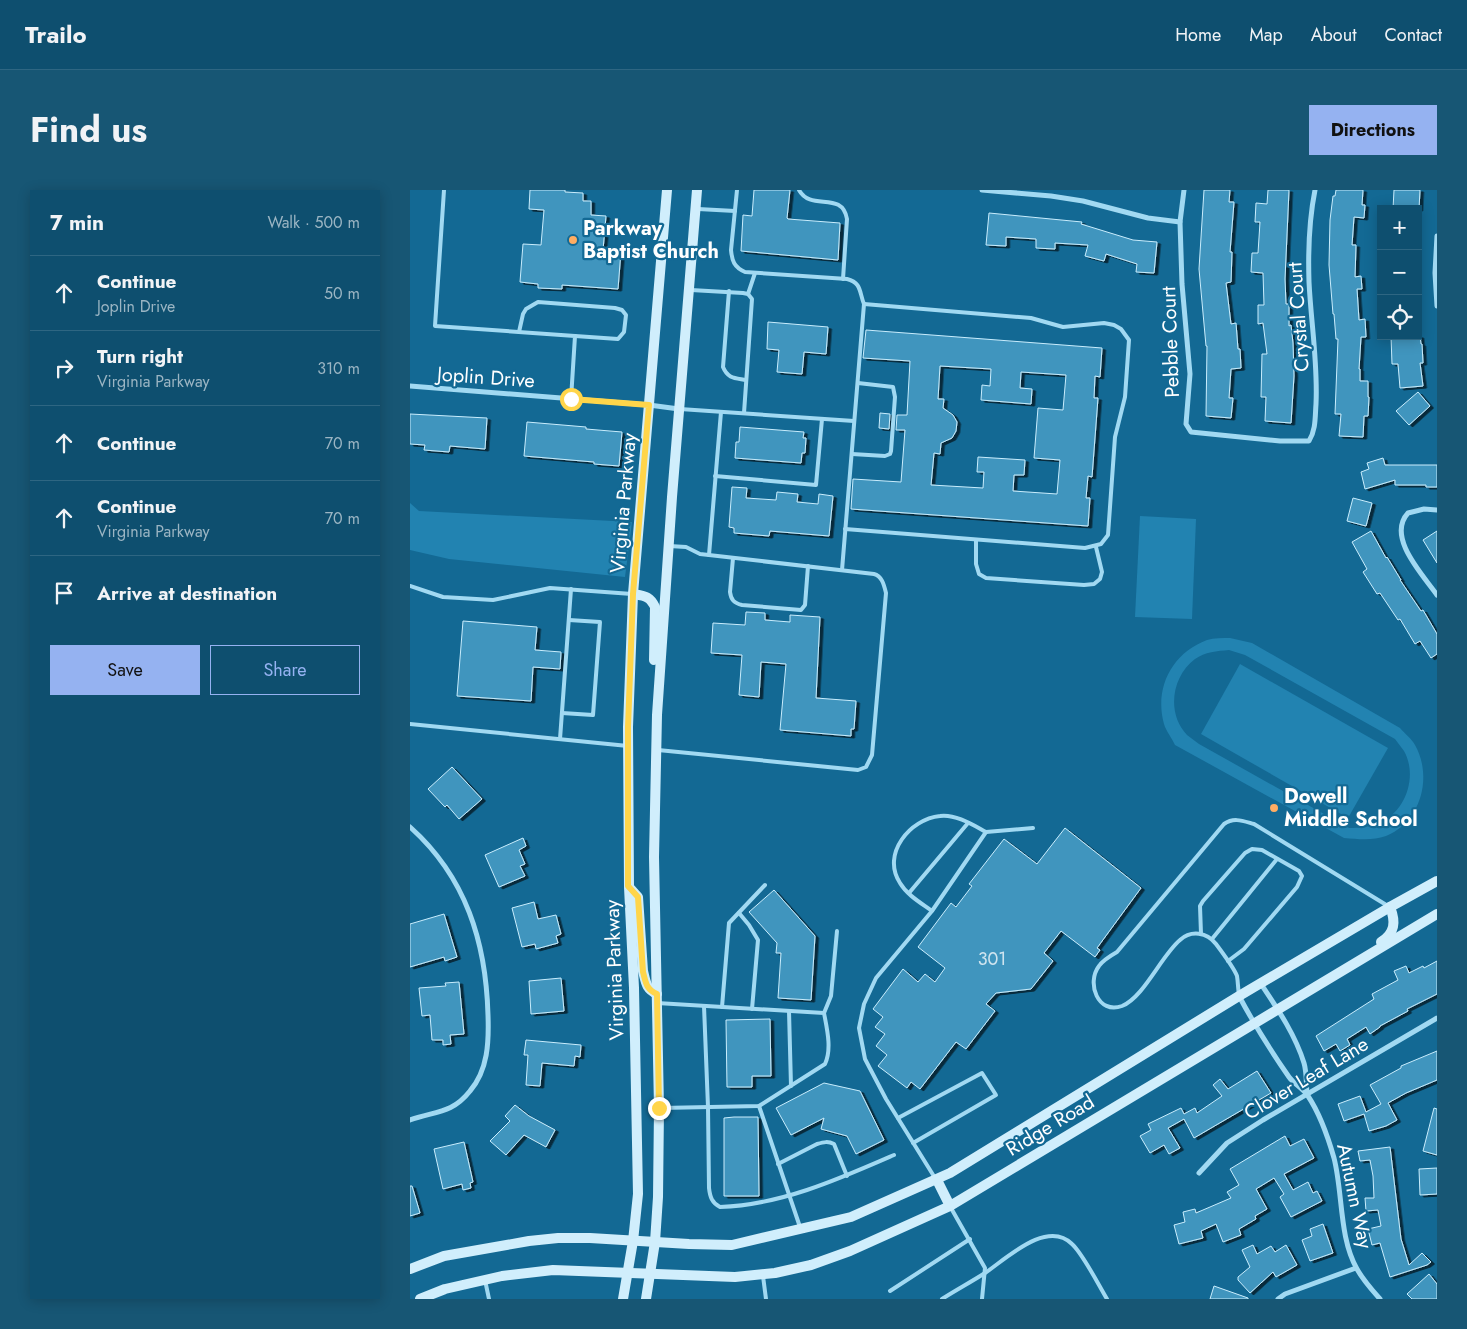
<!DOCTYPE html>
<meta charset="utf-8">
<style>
:root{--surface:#0e4f6f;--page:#175674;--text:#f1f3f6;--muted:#9bb5c3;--line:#2e6682;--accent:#95b2f1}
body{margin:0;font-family:Jost,sans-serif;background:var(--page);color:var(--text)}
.controls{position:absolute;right:15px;top:15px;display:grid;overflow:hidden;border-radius:0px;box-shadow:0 2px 12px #0003}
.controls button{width:45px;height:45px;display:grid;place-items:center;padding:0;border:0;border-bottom:1px solid var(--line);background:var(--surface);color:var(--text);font:25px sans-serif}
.stop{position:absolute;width:15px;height:15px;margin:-11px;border:4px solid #ffd54a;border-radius:50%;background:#fff}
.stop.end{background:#ffd54a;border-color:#fff;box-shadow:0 1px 5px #0008}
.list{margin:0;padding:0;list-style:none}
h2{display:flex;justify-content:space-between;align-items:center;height:65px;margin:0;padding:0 20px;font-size:21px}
h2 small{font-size:16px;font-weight:400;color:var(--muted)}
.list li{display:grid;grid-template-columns:32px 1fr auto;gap:15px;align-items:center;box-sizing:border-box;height:75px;padding:0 20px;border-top:1px solid var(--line)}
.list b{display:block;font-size:19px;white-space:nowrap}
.list p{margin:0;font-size:16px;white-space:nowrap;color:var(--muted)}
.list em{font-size:16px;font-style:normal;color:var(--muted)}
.actions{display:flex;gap:10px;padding:15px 20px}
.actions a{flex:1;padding:11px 0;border:1px solid var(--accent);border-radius:0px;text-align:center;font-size:18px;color:var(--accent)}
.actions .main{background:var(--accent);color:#111}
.icon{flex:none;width:28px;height:28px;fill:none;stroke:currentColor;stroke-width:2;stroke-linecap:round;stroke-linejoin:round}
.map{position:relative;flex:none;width:1027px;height:1109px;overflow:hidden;border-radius:0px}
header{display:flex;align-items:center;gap:30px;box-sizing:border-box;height:70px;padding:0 25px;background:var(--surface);border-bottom:1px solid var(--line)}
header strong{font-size:24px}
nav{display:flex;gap:28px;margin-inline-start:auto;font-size:18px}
.intro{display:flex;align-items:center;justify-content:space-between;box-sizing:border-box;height:120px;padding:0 30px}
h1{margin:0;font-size:35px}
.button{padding:12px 22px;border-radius:0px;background:var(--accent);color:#111;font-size:18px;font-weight:700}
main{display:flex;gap:30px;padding:0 30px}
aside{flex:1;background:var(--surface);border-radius:0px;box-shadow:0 2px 12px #0003}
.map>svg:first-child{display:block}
</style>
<header>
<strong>Trailo</strong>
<nav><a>Home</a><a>Map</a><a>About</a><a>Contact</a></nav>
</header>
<div class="intro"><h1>Find us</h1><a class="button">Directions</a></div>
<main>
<aside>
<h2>7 min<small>Walk · 500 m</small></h2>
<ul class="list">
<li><svg class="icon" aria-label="ahead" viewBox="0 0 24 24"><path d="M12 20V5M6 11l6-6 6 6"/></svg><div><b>Continue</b><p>Joplin Drive</p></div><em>50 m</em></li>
<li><svg class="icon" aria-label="right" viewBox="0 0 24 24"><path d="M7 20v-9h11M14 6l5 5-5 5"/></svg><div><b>Turn right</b><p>Virginia Parkway</p></div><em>310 m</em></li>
<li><svg class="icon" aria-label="ahead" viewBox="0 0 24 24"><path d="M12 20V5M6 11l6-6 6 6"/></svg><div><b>Continue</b></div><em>70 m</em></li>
<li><svg class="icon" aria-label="ahead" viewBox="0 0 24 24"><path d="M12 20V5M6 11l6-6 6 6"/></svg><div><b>Continue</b><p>Virginia Parkway</p></div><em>70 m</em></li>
<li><svg class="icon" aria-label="arrive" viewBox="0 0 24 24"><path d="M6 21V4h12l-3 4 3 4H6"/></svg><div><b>Arrive at destination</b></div></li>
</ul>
<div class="actions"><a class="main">Save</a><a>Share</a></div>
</aside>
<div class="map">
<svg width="1027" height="1109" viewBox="0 0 1027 1109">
<defs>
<filter id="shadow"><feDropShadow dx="3.5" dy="2" stdDeviation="0" flood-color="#0009"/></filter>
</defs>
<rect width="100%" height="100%" fill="#136994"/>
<g fill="#2283b1" fill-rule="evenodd">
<polygon points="0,313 9,321 222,332 215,387 39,369 0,360"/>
<polygon points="730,326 786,329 782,429 725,427"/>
<path d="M820 448 842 453 990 538C995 544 1002 549 1005 555 1023 587 1011 632 976 646 962 651 948 649 934 648L765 555C762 548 756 541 754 534 744 498 762 463 797 450 804 448 813 448 820 448ZM819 460 835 465 985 549C988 553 991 557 994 561 1008 586 996 622 969 633 959 637 950 638 939 638L789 554C785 551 781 548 777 545 756 523 762 486 785 469 795 462 807 461 819 460Z"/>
<polygon points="830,474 978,558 938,628 791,544"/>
</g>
<g fill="#4095be" stroke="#c9edfd" fill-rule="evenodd" filter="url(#shadow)">
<polygon points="120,0 155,0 155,2 173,3 173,11 181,11 181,25 196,26 193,60 211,61 208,99 152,95 152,99 128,98 128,94 110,92 113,54 131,55 134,20 119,19"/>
<polygon points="344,0 380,0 377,28 378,29 430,33 428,70 331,61 333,25 342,26"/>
<polygon points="794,0 820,0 819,12 824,12 820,62 822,62 821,92 816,93 821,134 826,133 828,159 830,159 831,178 821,179 819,208 823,208 821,228 796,226 797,156 796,156 789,79"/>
<polygon points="858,0 879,0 875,89 876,114 879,114 879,136 881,135 883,153 884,186 881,233 855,231 856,207 851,207 852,164 857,164 853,133 848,134 848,115 854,115 853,83 841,82 842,63 848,63 850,32 845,32 846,13 857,14"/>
<polygon points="926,0 953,0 952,15 955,15 954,28 944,27 942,55 946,55 945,87 951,86 952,99 947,99 949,130 955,129 956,147 951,147 949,179 950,179 950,191 958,191 958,207 959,207 958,226 954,226 953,247 929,246 931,224 925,224 928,149 926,149 924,124 923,124 919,75 920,30 923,6 925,6"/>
<polygon points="984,0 1010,0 1009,19 983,19"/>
<polygon points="579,23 672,32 671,34 723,50 747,52 744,83 726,82 727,74 696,64 694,71 675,66 678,55 645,53 645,59 626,58 626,49 596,47 596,56 576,55"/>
<polygon points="358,132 418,137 416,164 394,162 392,184 367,182 369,160 357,159"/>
<path d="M456 140 692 158 690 187 685 186 684 208H688L682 287 678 286 676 308H680L678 336 441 319 443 289 491 292 495 240H486L487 225H497L500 171 453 168ZM530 176 581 179 580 196 572 195 571 210 621 214 622 199 610 198 611 182 656 185 653 220 628 218 624 268 650 270 647 304 603 301 604 285H614L615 270 568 267 567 282H574L573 298 521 295 524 263 530 264 531 253 542 248 546 241 547 232 543 225 533 218 534 209H528Z"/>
<polygon points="981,146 1010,146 1011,154 1012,154 1013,173 1010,173 1013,196 990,198 988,174 982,174"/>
<polygon points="1008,202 1020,216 999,235 986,221"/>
<polygon points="470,223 480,224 479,239 469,238"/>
<polygon points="0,224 77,228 75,259 40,256 39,262 14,260 15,255 0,254"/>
<polygon points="117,232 176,237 176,239 212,242 209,276 184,274 184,272 114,266"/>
<polygon points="330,237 394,242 393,248 396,248 395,263 392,263 391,273 325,268 326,252 329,252"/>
<polygon points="973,268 975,275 1027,275 1027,297 1016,297 1016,295 985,295 985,290 955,299 951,282 959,279 957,273"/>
<polygon points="322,297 337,298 336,308 366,310 367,302 388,304 387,312 408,314 409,304 423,306 419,346 360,341 359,346 324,343 324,338 319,337"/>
<polygon points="943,308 962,313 956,336 937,331"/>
<polygon points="961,341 976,368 977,367 991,390 990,390 1011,421 1013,420 1027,444 1027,464 1021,468 1010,451 1005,454 990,429 988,430 970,403 967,404 953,382 957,379 942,352"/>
<polygon points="1027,341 1027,373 1013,350"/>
<polygon points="336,422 355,423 355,430 380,432 380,425 410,427 406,508 446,511 444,539 441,539 441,546 370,540 376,474 351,472 349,507 329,505 332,465 301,463 303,433 335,435"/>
<polygon points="53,431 127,437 125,460 151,462 150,479 123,477 121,511 47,506"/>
<polygon points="42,577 72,609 49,629 37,615 35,617 18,599"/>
<polygon points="655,638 731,698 687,758 690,760 685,767 651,741 634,763 643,771 621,799 586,803 576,814 585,821 556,859 546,852 510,899 501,892 497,898 468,876 477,865 466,856 475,844 465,837 473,827 463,819 493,779 508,792 515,784 525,792 535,778 508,757 541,713 546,717 562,696 559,694 594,649 627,674"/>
<polygon points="113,648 116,656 109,660 115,674 110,676 115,686 89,697 75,665"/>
<polygon points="364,700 405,746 401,810 368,808 371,763 366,763 367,753 339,722"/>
<polygon points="124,712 128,729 146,725 151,744 146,746 148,753 126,759 125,754 112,757 102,718"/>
<polygon points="34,724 47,767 35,771 34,767 0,777 0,734"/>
<polygon points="1027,771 1027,804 997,819 998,821 970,836 970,837 960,844 956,837 937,849 940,855 930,861 926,854 914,861 906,846 964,809 962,804 988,790 984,781 996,776 999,783 1013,776 1014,778"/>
<polygon points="151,788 154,821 121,824 119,791"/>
<polygon points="49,792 54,844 40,845 41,854 33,855 33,850 22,850 20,825 12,826 9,798 36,796 35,793"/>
<polygon points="360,829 361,886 342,886 342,897 317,897 316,830"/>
<polygon points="116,850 171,855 170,867 165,866 164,876 132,873 130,896 116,895 118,865 114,865"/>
<polygon points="1027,861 1027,890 996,903 978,913 987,930 976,936 959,941 954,924 934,931 928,914 950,906 956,922 971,914 960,895 991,878 991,876"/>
<polygon points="847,881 861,903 784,948 774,929 758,938 770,958 759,964 754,955 740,963 730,946 741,940 738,934 771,918 774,924 785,918 787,923 812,906 803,895 810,889 818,899"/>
<polygon points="414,893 450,901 474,950 446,964 437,946 411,939 414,928 381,945 366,918"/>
<polygon points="105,915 119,926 145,940 136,957 114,945 96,965 80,951 100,931 95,926"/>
<polygon points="1024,918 1027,919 1027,965 1013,961"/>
<polygon points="324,927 348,927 349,1006 314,1006 314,928"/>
<polygon points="875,946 880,956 894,949 904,968 874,984 883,1000 898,992 903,1003 907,1001 912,1011 881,1027 870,1007 874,1004 864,988 846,999 857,1019 845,1026 846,1029 829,1039 831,1045 813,1052 806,1034 791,1041 793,1048 769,1054 764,1035 775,1032 773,1022 785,1019 786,1023 821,1008 817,1002 829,995 820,979"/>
<polygon points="54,952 63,992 60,993 61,998 53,1000 52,994 33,999 24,959"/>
<polygon points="980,957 991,1049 999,1075 1012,1063 1021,1072 1017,1075 980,1087 970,1053 962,1055 958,1039 971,1036 968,1020 956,1021 955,1008 964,1008 963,986 960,970 950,971 948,961"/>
<polygon points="1027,978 1027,1004 1010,1005 1009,979"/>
<polygon points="0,996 2,996 10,1023 0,1026"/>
<polygon points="913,1034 923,1063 900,1071 892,1050 902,1046 900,1039"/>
<polygon points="843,1055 847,1064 861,1056 865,1062 876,1055 887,1075 866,1087 863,1082 840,1103 828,1090 828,1087 840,1077 832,1060"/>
<polygon points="1019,1084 1027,1094 1027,1109 1002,1109 997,1104"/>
<polygon points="804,1096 838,1108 838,1109 800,1109"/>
</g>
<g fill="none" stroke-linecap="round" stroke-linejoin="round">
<g stroke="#a1d9f2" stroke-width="4">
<polyline points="34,0 25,136 165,146 161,209"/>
<path d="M327 0 321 60C322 71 324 77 335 82L437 89C452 93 449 102 454 114L432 380"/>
<path d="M389 0C401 22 432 0 437 29L433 89"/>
<polyline points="288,19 325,21"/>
<polyline points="281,100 333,103 338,104 342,109 334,223"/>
<path d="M319 101 313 177C318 189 325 188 336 190"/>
<polyline points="338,104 345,83"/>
<polyline points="109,142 113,124 116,119 128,112 205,118 212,120 216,125 214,142 208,149 165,146"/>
<polyline points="270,219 444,231"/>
<polyline points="442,264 475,266 480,264 481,261 485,207 483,197 448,193"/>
<polyline points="305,286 406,295 412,229"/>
<polyline points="435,339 675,358 691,354 698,345 705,247 715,207 719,150 711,139 704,135 694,133 653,137 621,128 454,114"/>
<polyline points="566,350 566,374 569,384 576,388 674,395 684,394 690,389 692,382 686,357"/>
<polyline points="299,365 311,222"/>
<path d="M323 368 320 402C321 410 324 413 332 415L391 420 395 415 398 376"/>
<polyline points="0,396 33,407 83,410 140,398 222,404"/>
<polyline points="152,523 183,525 190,432 159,430"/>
<polyline points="0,534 218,556"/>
<polyline points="150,549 161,399"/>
<path d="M248 560 448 580 456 577 462 565 476 403C474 395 472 386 464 384L290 364 276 357 259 356"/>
<polyline points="576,642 623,638"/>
<polyline points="499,703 558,633"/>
<path d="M522 721C511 713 497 705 490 693 471 664 500 629 530 626 546 624 563 635 576 642L522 721 466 788 454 814 449 838 455 869 476 909 525 988"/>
<polyline points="329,723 339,735 348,750 342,819"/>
<polyline points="791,744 790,716 793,711 835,663 842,659 852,660 889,681 892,686 887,697 834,759 818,771"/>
<polyline points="802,749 867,669"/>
<path d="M829 805C828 799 828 792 827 786 824 778 812 762 806 754 797 742 781 740 770 750 751 766 734 807 712 816 688 825 676 793 689 776 693 770 700 766 707 762L814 634C824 627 833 631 844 634L978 716"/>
<path d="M247 813 414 823C417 839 422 859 415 874L349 916 251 918"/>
<path d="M294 816 298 917 299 998C300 1007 302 1013 310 1017 371 1015 429 989 484 965"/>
<polyline points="312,817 319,733 355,695"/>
<polyline points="379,821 381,896"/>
<polyline points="414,823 421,806 427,741"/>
<polyline points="349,916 390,1037"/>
<polyline points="488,928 572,883 586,905 503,953"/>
<path d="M368 974 407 954C414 952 418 951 424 954L437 986"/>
<polyline points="541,1018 575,1078 572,1109"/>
<polyline points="353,1086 356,1109"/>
<polyline points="75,1090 79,1109"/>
<polyline points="480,1101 560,1049"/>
<path d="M532 1109C546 1100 561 1092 575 1083 596 1069 637 1029 662 1054 673 1064 688 1094 697 1109"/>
</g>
<g stroke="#a1d9f2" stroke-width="5">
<polyline points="572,0 641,6 673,11 738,28 770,32"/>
<path d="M774 0 770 32 772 94 780 184 776 234 781 242 870 251H899C906 240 905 227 906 214 908 173 901 133 899 92 898 61 899 30 905 0"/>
<polyline points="1027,46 1025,83 1027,116"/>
<polyline points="0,196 239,215 269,219"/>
<path d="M1027 320 1014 319 998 323C976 347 1013 385 1027 405"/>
<path d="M0 637C56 687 76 752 78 825 79 852 78 880 60 901 42 924 25 921 0 930"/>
<path d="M851 794C867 818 885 844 894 873 897 883 896 894 897 904"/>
<path d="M829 806C844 834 861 861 879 887 884 894 893 898 898 906 910 924 918 947 924 968 933 1003 929 1048 947 1079 953 1090 962 1100 970 1109"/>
<polyline points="789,983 817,953 853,930 1027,828"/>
<polyline points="868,1109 875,1104 946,1078"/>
</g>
<g stroke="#d0eefc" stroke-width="10">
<path d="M223 404C235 406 240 406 245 417L244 470"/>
<path d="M219 697 228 707 233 781C236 793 236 799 247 804"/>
<path d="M971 752C985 743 986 732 980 717"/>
<polyline points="527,990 540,1016"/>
<polyline points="0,1079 34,1066 119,1051 148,1048 180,1048 279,1054 322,1055 441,1027 540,983 829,806 980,717 1027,691"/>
<polyline points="10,1109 35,1099 92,1086 143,1080 325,1087 365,1083 401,1075 440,1061 540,1016 1027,724"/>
<polyline points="213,1109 223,1051 228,1004 224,798 219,697 218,537 223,404 257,0"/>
<polyline points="236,1109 245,1052 248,1007 249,918 244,667 247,525 262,307 287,0"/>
</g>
</g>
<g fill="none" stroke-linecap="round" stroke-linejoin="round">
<path stroke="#ffd54a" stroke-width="6" d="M161 209 239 215 223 404 218 537V696L228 707 233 782C236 793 236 799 247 804L249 918"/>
</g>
<g fill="#ffad63" stroke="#136994" stroke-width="2">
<circle cx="163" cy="50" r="5"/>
<circle cx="864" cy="618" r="5"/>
</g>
<g text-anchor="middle" stroke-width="4.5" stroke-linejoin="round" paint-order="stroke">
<g font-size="18" fill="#cfe4ef">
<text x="582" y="775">301</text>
</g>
<g font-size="20" font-weight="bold" fill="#fff" stroke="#136994" text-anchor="start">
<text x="173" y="45">Parkway<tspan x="173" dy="23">Baptist Church</tspan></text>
<text x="874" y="613">Dowell<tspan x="874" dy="23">Middle School</tspan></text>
</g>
<g font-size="20" fill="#fff" stroke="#136994">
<text transform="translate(888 127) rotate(-94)" y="7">Crystal Court</text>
<text transform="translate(760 152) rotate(-92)" y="7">Pebble Court</text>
<text transform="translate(76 187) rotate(4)" y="7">Joplin Drive</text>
<text transform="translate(213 313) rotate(-85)" y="7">Virginia Parkway</text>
<text transform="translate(204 780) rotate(-92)" y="7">Virginia Parkway</text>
<text transform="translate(896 888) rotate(-31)" y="7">Clover Leaf Lane</text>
<text transform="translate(640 935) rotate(-31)" y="7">Ridge Road</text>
<text transform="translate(945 1006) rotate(78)" y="7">Autumn Way</text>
</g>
</g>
</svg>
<div class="controls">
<button>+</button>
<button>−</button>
<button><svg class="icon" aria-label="locate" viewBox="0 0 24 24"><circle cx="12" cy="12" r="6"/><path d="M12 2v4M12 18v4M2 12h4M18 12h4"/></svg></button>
</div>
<div class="stop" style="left:161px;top:209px"></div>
<div class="stop end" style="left:249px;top:918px"></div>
</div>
</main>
